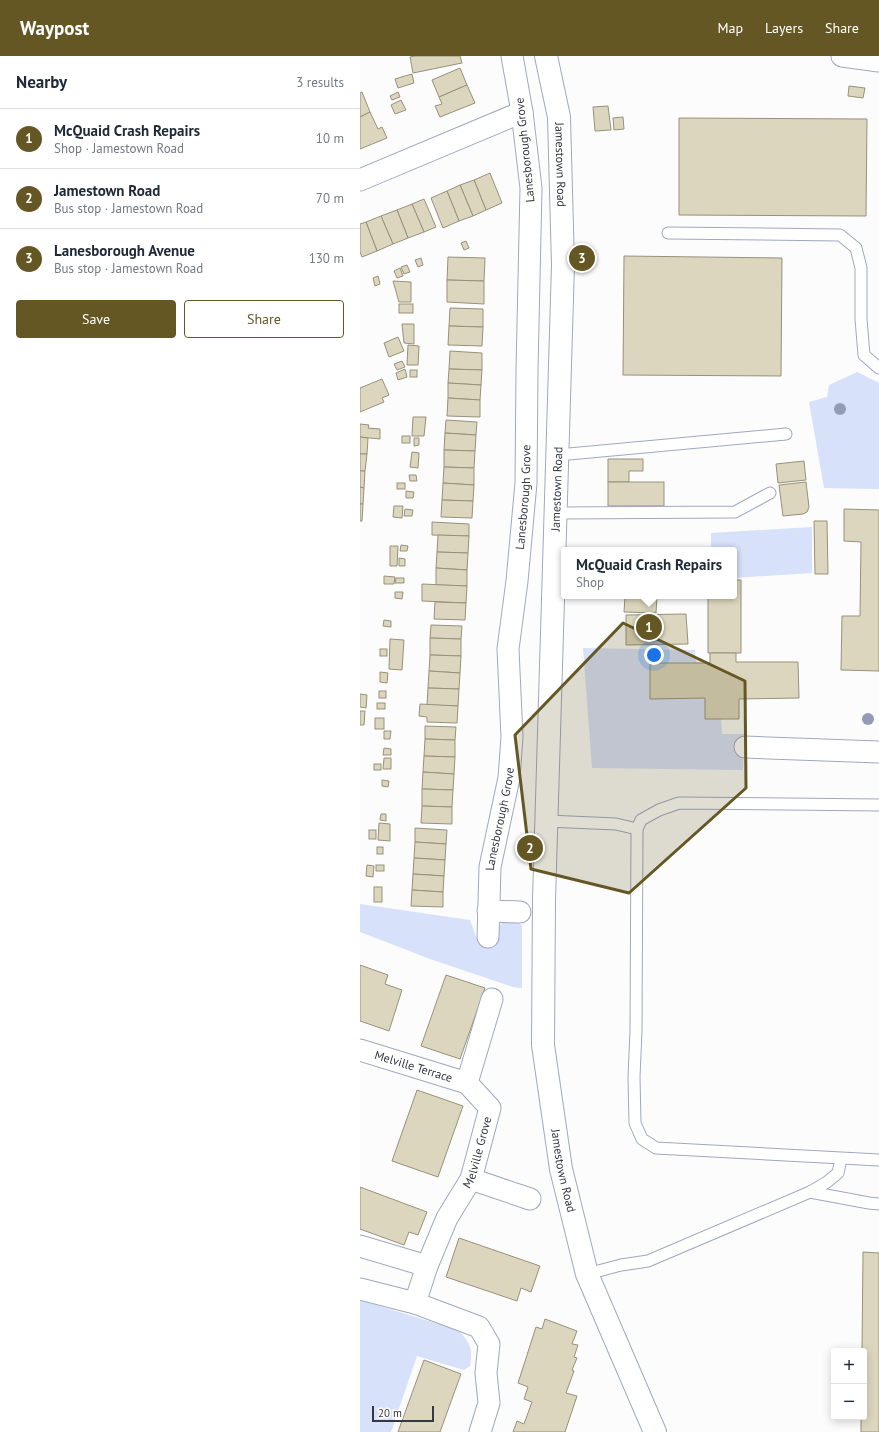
<!DOCTYPE html>
<meta charset="utf-8">
<style>
:root{--surface:#fff;--page:#f6f6f7;--text:#1f2937;--muted:#747a83;--line:#e0e1e3;--accent:#655724}
body{margin:0;font-family:"PT Sans",sans-serif;background:var(--page);color:var(--text)}
.controls{position:absolute;right:12px;bottom:12px;display:grid;overflow:hidden;border-radius:4px;box-shadow:0 2px 10px #0003}
.controls button{width:36px;height:36px;display:grid;place-items:center;padding:0;border:0;border-bottom:1px solid var(--line);background:var(--surface);color:var(--text);font:20px sans-serif}
.scale{position:absolute;left:12px;bottom:10px;width:62px;box-sizing:border-box;padding-left:4px;border:2px solid #353842;border-top:0;font-size:11px;line-height:14px;white-space:nowrap;color:#353842;-webkit-text-stroke:3px #fff;paint-order:stroke}
.you{position:absolute;left:294px;top:599px;width:14px;height:14px;margin:-10px;border:3px solid #fff;border-radius:50%;background:#1a73e8;box-shadow:0 0 0 6px #1a73e833}
.badge{display:grid;place-items:center;width:26px;height:26px;border-radius:50%;background:var(--accent);color:#fff;font-size:13px;font-weight:700}
.pin{position:absolute;translate:-50% -50%;border:2px solid #fff;box-shadow:0 1px 4px #0006}
.popup{position:absolute;left:201px;top:491px;width:176px;height:52px;box-sizing:border-box;display:grid;place-content:center;border-radius:4px;background:var(--surface);filter:drop-shadow(0 1px 3px #0005);font-size:13px;white-space:nowrap;color:var(--muted)}
.popup b{font-size:15px;color:var(--text)}
.popup::after{content:'';position:absolute;left:50%;top:100%;margin-left:-8px;border:8px solid transparent;border-top-color:var(--surface)}
.list{margin:0;padding:0;list-style:none}
h2{display:flex;justify-content:space-between;align-items:center;height:52px;margin:0;padding:0 16px;font-size:17px}
h2 small{font-size:13px;font-weight:400;color:var(--muted)}
.list li{display:grid;grid-template-columns:26px 1fr auto;gap:12px;align-items:center;box-sizing:border-box;height:60px;padding:0 16px;border-top:1px solid var(--line)}
.list b{display:block;font-size:15px;white-space:nowrap}
.list p{margin:0;font-size:13px;white-space:nowrap;color:var(--muted)}
.list em{font-size:13px;font-style:normal;color:var(--muted)}
.actions{display:flex;gap:8px;padding:12px 16px}
.actions a{flex:1;padding:9px 0;border:1px solid var(--accent);border-radius:4px;text-align:center;font-size:14px;color:var(--accent)}
.actions .main{background:var(--accent);color:#fff}
.map{position:relative;flex:none;width:519px;height:1376px;overflow:hidden}
header{display:flex;align-items:center;gap:24px;box-sizing:border-box;height:56px;padding:0 20px;background:var(--accent);color:#fff}
header strong{font-size:19px}
nav{display:flex;gap:22px;margin-inline-start:auto;font-size:14px}
main{display:flex}
aside{flex:1;background:var(--surface)}
.map>svg:first-child{display:block}
</style>
<header>
<strong>Waypost</strong>
<nav><a>Map</a><a>Layers</a><a>Share</a></nav>
</header>
<main>
<aside>
<h2>Nearby<small>3 results</small></h2>
<ul class="list">
<li><span class="badge">1</span><div><b>McQuaid Crash Repairs</b><p>Shop · Jamestown Road</p></div><em>10 m</em></li>
<li><span class="badge">2</span><div><b>Jamestown Road</b><p>Bus stop · Jamestown Road</p></div><em>70 m</em></li>
<li><span class="badge">3</span><div><b>Lanesborough Avenue</b><p>Bus stop · Jamestown Road</p></div><em>130 m</em></li>
</ul>
<div class="actions"><a class="main">Save</a><a>Share</a></div>
</aside>
<div class="map">
<svg width="519" height="1376" viewBox="0 0 519 1376">
<rect width="100%" height="100%" fill="#fcfcfc"/>
<g fill="#d7e1fa">
<polygon points="497,316 519,327 519,433 464,432 449,346 467,341 469,329"/>
<polygon points="452,471 452,517 374,522 374,494 351,494 351,477"/>
<polygon points="223,592 335,594 336,607 290,607 290,642 345,642 345,663 361,663 362,678 384,678 383,714 232,712"/>
<polygon points="0,848 110,864 116,881 136,883 135,878 143,864 156,865 162,869 162,932 153,931 70,903 0,876"/>
<path d="M0 1244 98 1274C110 1287 113 1292 110 1310L104 1314 57 1300 31 1376H0Z"/>
</g>
<g fill="#ddd6be" stroke="#97917a">
<polygon points="55,0 100,0 102,7 53,17 50,1"/>
<polygon points="100,12 107,29 79,41 72,24"/>
<polygon points="52,18 54,27 38,32 35,23"/>
<polygon points="107,29 115,47 80,61 75,50 82,48 79,41"/>
<polygon points="489,30 505,32 503,42 488,40"/>
<polygon points="2,36 10,56 0,61 0,37"/>
<polygon points="38,36 40,41 32,44 30,40"/>
<polygon points="41,44 46,54 35,58 31,49"/>
<polygon points="248,50 251,74 235,75 233,51"/>
<polygon points="10,56 18,73 22,71 27,82 0,93 0,61"/>
<polygon points="263,61 264,73 254,74 253,62"/>
<polygon points="319,62 507,63 506,160 319,159"/>
<polygon points="130,117 142,147 126,154 114,124"/>
<polygon points="114,124 126,154 113,160 100,129"/>
<polygon points="100,129 113,160 99,165 87,135"/>
<polygon points="87,135 99,165 83,172 71,142"/>
<polygon points="64,143 76,171 64,176 52,148"/>
<polygon points="52,148 64,176 48,182 37,154"/>
<polygon points="37,154 48,182 33,188 21,160"/>
<polygon points="21,160 33,188 17,195 6,166"/>
<polygon points="6,166 17,195 2,201 0,196 0,168"/>
<polygon points="106,185 109,192 104,194 101,187"/>
<polygon points="264,200 422,202 421,320 263,319"/>
<polygon points="88,201 125,202 124,225 87,224"/>
<polygon points="61,202 63,209 58,211 55,204"/>
<polygon points="47,209 50,216 44,218 41,211"/>
<polygon points="40,212 43,220 37,222 34,215"/>
<polygon points="18,220 20,228 15,230 13,222"/>
<polygon points="87,224 124,225 124,248 87,246"/>
<polygon points="33,225 51,226 51,246 39,246"/>
<rect x="39" y="248" width="14" height="9"/>
<polygon points="90,252 123,253 123,271 89,270"/>
<polygon points="42,268 54,268 54,288 44,287"/>
<polygon points="89,270 123,271 122,290 88,289"/>
<polygon points="38,281 44,295 29,301 24,287"/>
<polygon points="48,289 59,290 58,309 47,309"/>
<polygon points="90,295 122,297 122,314 89,313"/>
<polygon points="42,305 45,311 37,314 34,308"/>
<polygon points="45,313 47,321 38,324 36,317"/>
<polygon points="89,313 122,314 121,329 88,327"/>
<rect x="50" y="314" width="7" height="7"/>
<polygon points="22,323 29,339 22,342 24,346 0,356 0,332"/>
<polygon points="88,327 121,329 120,344 88,342"/>
<polygon points="88,342 120,344 120,361 87,360"/>
<polygon points="53,361 66,361 64,380 52,380"/>
<polygon points="86,364 117,366 116,379 85,377"/>
<polygon points="0,368 9,369 8,372 20,373 20,383 0,381"/>
<polygon points="85,377 116,379 115,395 84,394"/>
<rect x="42" y="380" width="8" height="7"/>
<polygon points="0,381 8,382 7,398 0,398"/>
<polygon points="54,382 59,382 59,389 54,390"/>
<polygon points="84,394 115,395 114,412 84,411"/>
<polygon points="52,396 59,397 58,412 50,411"/>
<polygon points="0,398 7,398 5,415 0,415"/>
<polygon points="248,403 283,403 283,415 269,415 269,426 248,426"/>
<polygon points="444,405 446,424 418,427 416,408"/>
<polygon points="84,411 114,412 114,429 83,427"/>
<polygon points="0,415 5,415 4,432 0,431"/>
<polygon points="49,419 56,419 57,425 50,425"/>
<rect x="248" y="426" width="56" height="24"/>
<polygon points="446,426 449,451 447,456 443,458 423,460 419,429"/>
<rect x="37" y="427" width="8" height="6"/>
<polygon points="83,427 114,429 113,445 82,444"/>
<polygon points="0,431 4,432 3,448 0,448"/>
<polygon points="46,435 54,436 53,442 46,442"/>
<polygon points="82,444 113,445 112,462 81,461"/>
<polygon points="0,448 3,448 2,465 0,465"/>
<polygon points="34,450 43,450 42,462 33,461"/>
<polygon points="45,453 53,454 52,460 44,460"/>
<polygon points="484,453 519,454 519,615 481,614 482,560 500,560 501,486 484,485"/>
<polygon points="454,465 467,465 468,518 455,518"/>
<polygon points="72,466 109,468 109,480 72,479"/>
<polygon points="78,479 109,480 108,497 77,496"/>
<polygon points="41,489 48,490 47,495 40,495"/>
<polygon points="30,490 38,490 37,510 30,510"/>
<polygon points="77,496 108,497 107,514 76,512"/>
<polygon points="39,502 45,503 45,510 39,510"/>
<polygon points="76,512 107,514 107,530 76,529"/>
<polygon points="24,520 35,521 34,528 24,528"/>
<polygon points="36,522 44,522 44,527 35,527"/>
<polygon points="374,524 381,524 381,597 348,597 348,540 374,540"/>
<polygon points="62,528 107,530 106,547 62,545"/>
<polygon points="35,536 43,536 42,543 35,542"/>
<polygon points="265,540 297,540 296,557 264,556"/>
<polygon points="75,546 106,547 105,564 74,563"/>
<polygon points="326,558 328,588 266,589 266,559"/>
<polygon points="24,564 31,565 31,571 23,570"/>
<polygon points="71,569 102,570 101,583 70,582"/>
<polygon points="70,582 101,583 101,600 70,599"/>
<polygon points="30,583 44,584 42,614 29,613"/>
<rect x="20" y="593" width="7" height="7"/>
<polygon points="350,597 376,597 376,606 438,606 439,642 379,643 379,663 345,663 345,642 290,643 290,607 350,607"/>
<polygon points="70,599 101,600 100,617 69,615"/>
<polygon points="69,615 100,617 99,633 68,632"/>
<polygon points="20,616 28,617 27,627 20,626"/>
<polygon points="68,632 99,633 98,650 67,649"/>
<rect x="19" y="635" width="7" height="7"/>
<polygon points="0,638 7,639 6,652 0,651"/>
<rect x="17" y="647" width="8" height="6"/>
<polygon points="60,648 98,650 97,667 67,666 67,661 59,660"/>
<polygon points="0,655 5,655 4,669 0,669"/>
<rect x="15" y="662" width="9" height="11"/>
<polygon points="65,670 96,671 95,684 65,683"/>
<polygon points="24,675 31,675 30,683 24,683"/>
<polygon points="65,683 95,684 95,701 64,700"/>
<polygon points="24,692 31,693 31,699 23,699"/>
<polygon points="64,700 95,701 94,718 63,716"/>
<polygon points="24,702 31,702 31,713 23,713"/>
<rect x="14" y="708" width="7" height="6"/>
<polygon points="63,716 94,718 93,734 62,733"/>
<polygon points="22,724 29,725 28,731 22,730"/>
<polygon points="62,733 93,734 92,751 62,750"/>
<polygon points="62,750 92,751 92,768 61,767"/>
<polygon points="21,758 26,758 26,765 20,764"/>
<polygon points="19,767 30,768 30,785 18,784"/>
<polygon points="55,772 87,774 86,788 55,786"/>
<rect x="9" y="774" width="7" height="9"/>
<polygon points="55,786 86,788 85,804 54,802"/>
<rect x="17" y="791" width="6" height="7"/>
<polygon points="54,802 85,804 84,820 53,818"/>
<polygon points="7,809 14,810 13,821 6,820"/>
<rect x="16" y="809" width="8" height="6"/>
<polygon points="53,818 84,820 83,836 52,834"/>
<rect x="14" y="831" width="8" height="15"/>
<polygon points="52,834 83,836 83,851 51,850"/>
<polygon points="0,909 28,919 25,928 42,934 29,975 0,965"/>
<polygon points="86,919 125,932 100,1003 61,990"/>
<polygon points="57,1034 103,1050 78,1121 32,1105"/>
<polygon points="0,1131 67,1156 58,1179 49,1176 44,1189 0,1173"/>
<polygon points="99,1182 180,1210 171,1236 161,1232 157,1245 86,1221"/>
<polygon points="503,1196 519,1197 519,1376 501,1376 501,1361 504,1361 504,1295 502,1295"/>
<polygon points="185,1263 217,1275 212,1288 218,1289 214,1301 217,1302 212,1314 214,1315 206,1337 217,1340 205,1376 153,1376 157,1365 164,1368 172,1346 164,1343 168,1331 158,1327 176,1271 182,1273"/>
<polygon points="64,1304 101,1318 80,1376 38,1376"/>
</g>
<g fill="none" stroke-linecap="round" stroke-linejoin="round">
<defs>
<g id="service">
<polyline points="308,177 480,179 496,192 501,212 501,263 504,299 519,312"/>
<polyline points="198,399 426,378"/>
<polyline points="196,457 375,456 410,437"/>
<polyline points="519,749 319,747 299,754 281,764 277,773 276,975 274,1021 275,1067 282,1083 296,1092 519,1104"/>
<polyline points="187,765 256,768 277,773"/>
<polyline points="450,1136 509,1147 519,1148"/>
<polyline points="227,1218 261,1209 288,1205 450,1136 467,1126 478,1117 481,1103"/>
</g>
<g id="minor">
<polyline points="482,0 519,5"/>
<polyline points="0,124 162,56"/>
<polyline points="385,691 519,696"/>
<polyline points="128,855 160,856"/>
<path id="s1" d="M128 881 130 811 149 722 152 681 148 593 157 525 166 427 167 314 171 132 162 56 152 0"/>
<path id="s2" d="M0 994 107 1027"/>
<polyline points="111,1123 170,1143"/>
<polyline points="0,1190 67,1210"/>
<polyline points="0,1233 55,1247 119,1271 129,1288 126,1317 129,1347 120,1376"/>
<path id="s3" d="M55 1247 67 1210 87 1162 111 1123 130 1052 107 1027 132 943"/>
</g>
<g id="tertiary">
<path id="s4" d="M186 0 199 61 203 209 184 844 183 989 201 1113 227 1218 295 1376"/>
</g>
</defs>
<use href="#service" stroke="#9fa8be" stroke-width="13"/>
<use href="#minor" stroke="#9fa8be" stroke-width="23"/>
<use href="#tertiary" stroke="#9fa8be" stroke-width="24"/>
<use href="#service" stroke="#fff" stroke-width="11"/>
<use href="#minor" stroke="#fff" stroke-width="21"/>
<use href="#tertiary" stroke="#fff" stroke-width="22"/>
</g>
<g fill="#939bb6">
<circle cx="480" cy="353" r="6"/>
<circle cx="508" cy="663" r="6"/>
</g>
<path fill="#655724" fill-opacity="0.2" stroke="#655724" stroke-width="3" stroke-linejoin="round" d="M263 567 385 625 386 732 269 837 171 813 155 679Z"/>
<g text-anchor="middle" stroke-width="3.5" stroke-linejoin="round" paint-order="stroke">
<g font-size="12" fill="#353842" stroke="#fff">
<text transform="translate(165 94) rotate(-96)" y="4">Lanesborough Grove</text>
<text dy="4" stroke="none"><textPath href="#s4" startOffset="110">Jamestown Road</textPath></text>
<text transform="translate(197 433) rotate(-88)" y="4">Jamestown Road</text>
<text dy="4" stroke="none"><textPath href="#s1" startOffset="443">Lanesborough Grove</textPath></text>
<text dy="4" stroke="none"><textPath href="#s1" startOffset="119">Lanesborough Grove</textPath></text>
<text dy="4" stroke="none"><textPath href="#s2" startOffset="56">Melville Terrace</textPath></text>
<text dy="4" stroke="none"><textPath href="#s3" startOffset="164">Melville Grove</textPath></text>
<text dy="4" stroke="none"><textPath href="#s4" startOffset="1118">Jamestown Road</textPath></text>
</g>
</g>
</svg>
<div class="controls">
<button>+</button>
<button>−</button>
</div>
<div class="scale">20 m</div>
<div class="you"></div>
<div class="pin badge" style="left:289px;top:571px">1</div>
<div class="popup"><b>McQuaid Crash Repairs</b>Shop</div>
<div class="pin badge" style="left:170px;top:792px">2</div>
<div class="pin badge" style="left:222px;top:202px">3</div>
</div>
</main>
